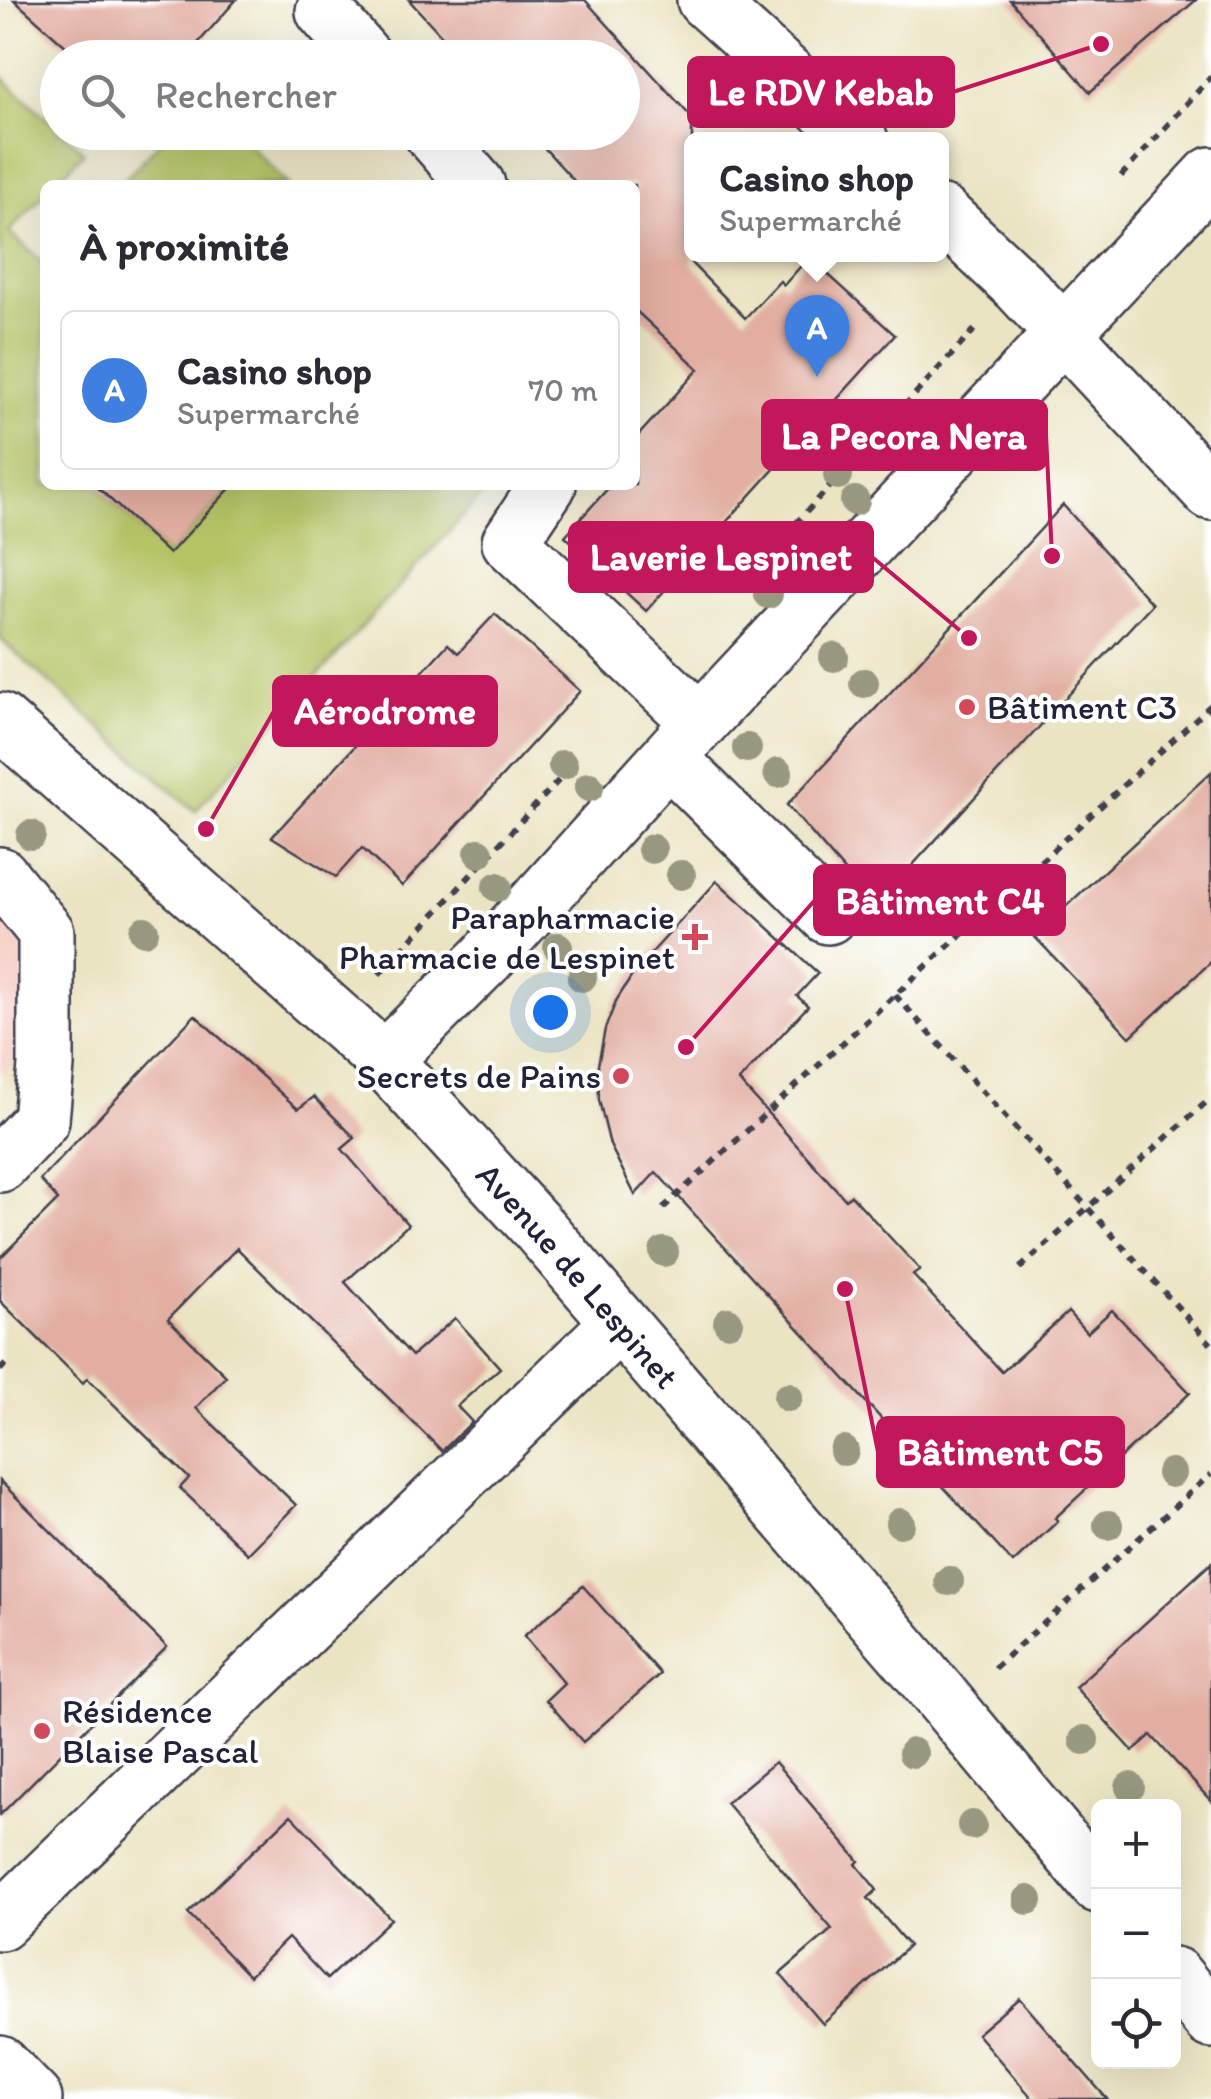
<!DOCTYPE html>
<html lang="fr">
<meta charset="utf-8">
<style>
:root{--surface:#fff;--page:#f2f2f3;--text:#2b2b33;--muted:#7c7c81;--line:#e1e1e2;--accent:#d1495b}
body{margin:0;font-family:Itim,sans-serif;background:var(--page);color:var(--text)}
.controls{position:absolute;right:30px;bottom:30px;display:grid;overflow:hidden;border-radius:15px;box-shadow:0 10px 40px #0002}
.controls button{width:90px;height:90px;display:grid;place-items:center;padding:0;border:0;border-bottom:2px solid var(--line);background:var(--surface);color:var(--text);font:50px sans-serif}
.you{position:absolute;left:550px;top:1012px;width:35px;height:35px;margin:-25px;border:8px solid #fff;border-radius:50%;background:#1a73e8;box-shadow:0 0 0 15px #1a73e833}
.badge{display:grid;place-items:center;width:65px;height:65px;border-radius:50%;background:var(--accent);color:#fff;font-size:32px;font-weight:700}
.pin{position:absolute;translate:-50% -82px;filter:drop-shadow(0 2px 5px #0008)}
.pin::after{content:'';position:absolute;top:52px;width:35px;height:30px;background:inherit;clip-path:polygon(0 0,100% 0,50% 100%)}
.popup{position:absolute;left:684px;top:132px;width:265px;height:130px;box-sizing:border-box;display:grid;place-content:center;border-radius:15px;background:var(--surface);filter:drop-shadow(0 2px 8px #0005);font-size:32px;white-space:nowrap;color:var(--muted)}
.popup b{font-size:38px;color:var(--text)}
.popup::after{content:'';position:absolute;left:50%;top:100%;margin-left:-20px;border:20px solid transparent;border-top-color:var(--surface)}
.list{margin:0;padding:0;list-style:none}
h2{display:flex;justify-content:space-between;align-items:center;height:130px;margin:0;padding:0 40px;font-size:42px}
h2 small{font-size:32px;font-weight:400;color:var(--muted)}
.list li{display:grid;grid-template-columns:65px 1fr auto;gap:30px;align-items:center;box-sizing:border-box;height:160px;margin:0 20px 20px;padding:0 20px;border:2px solid var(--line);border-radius:15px}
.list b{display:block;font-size:38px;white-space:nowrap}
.list p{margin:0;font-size:32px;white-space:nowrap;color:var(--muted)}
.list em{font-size:32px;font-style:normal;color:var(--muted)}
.icon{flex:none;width:55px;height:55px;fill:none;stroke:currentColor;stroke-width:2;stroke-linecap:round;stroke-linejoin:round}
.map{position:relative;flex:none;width:1211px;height:2099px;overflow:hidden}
.search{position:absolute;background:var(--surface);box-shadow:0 10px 40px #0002;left:40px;top:40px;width:600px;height:110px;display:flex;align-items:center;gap:25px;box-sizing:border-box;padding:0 35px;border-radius:55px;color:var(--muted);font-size:38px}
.panel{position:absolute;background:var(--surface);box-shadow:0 10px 40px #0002;left:40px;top:180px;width:600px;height:310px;border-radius:15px}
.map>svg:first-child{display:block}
</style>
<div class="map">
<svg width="1211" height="2099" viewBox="0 0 1211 2099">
<rect width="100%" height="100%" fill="#fff"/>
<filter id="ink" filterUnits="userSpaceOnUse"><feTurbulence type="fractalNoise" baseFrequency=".01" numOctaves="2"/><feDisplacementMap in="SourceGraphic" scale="20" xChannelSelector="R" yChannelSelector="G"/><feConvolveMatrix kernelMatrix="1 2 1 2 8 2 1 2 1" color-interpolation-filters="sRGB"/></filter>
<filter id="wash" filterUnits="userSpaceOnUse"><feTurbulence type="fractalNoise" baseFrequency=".0048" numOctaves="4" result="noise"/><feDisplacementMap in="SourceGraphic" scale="40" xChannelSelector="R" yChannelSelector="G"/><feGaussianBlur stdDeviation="2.25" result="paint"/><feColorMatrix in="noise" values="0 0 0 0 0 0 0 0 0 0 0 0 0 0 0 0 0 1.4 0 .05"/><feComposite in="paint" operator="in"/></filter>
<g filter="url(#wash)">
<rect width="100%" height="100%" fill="#ebe4c3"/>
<polygon fill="#f7d0ca" points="0,907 26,950 22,1054 0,1077"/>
<g fill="#b5c365" stroke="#6c7250" stroke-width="2.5">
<polygon points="0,75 57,128 58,132 63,133 84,152 53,185 45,185 45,193 9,232 45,265 45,485 100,485 98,488 169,554 233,485 491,485 195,811 0,639"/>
<polygon points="168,133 238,133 288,185 120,185"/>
</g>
<g id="blocks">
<g fill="#e2aea1">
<polygon points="14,0 236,0 185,58 79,58"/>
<polygon points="409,0 585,0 692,118 692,264 745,318 780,281 784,285 809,257 895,335 646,611 565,536 611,485 635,485 635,439 699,369 635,310 635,185 578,185 530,132 622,132 622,58 462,58"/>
<polygon points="1010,0 1196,0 1090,92"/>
<polygon points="95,485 233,485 169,554"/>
<polygon points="1063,505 1152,604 875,906 787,805"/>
<polygon points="495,614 580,691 402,886 362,848 336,877 272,837 448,644 458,653"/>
<polygon points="1211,772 1211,962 1130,1037 1034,936"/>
<polygon points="717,881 818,973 797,996 808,1006 739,1081 845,1199 851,1195 920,1270 913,1275 1002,1372 1068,1312 1087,1333 1112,1310 1190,1393 1055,1518 1058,1521 1013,1563 656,1172 635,1195 610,1145 599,1100 598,1065 605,1029 616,1001 635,971"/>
<polygon points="195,1015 298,1109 314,1097 355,1138 342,1149 408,1225 345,1282 412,1356 455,1318 500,1368 457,1406 472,1422 442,1451 237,1248 168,1319 226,1376 196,1408 296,1505 248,1554 180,1488 189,1478 87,1378 83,1383 0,1301 0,1258 58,1200 40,1180"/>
<polygon points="0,1481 167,1647 0,1815"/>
<polygon points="1211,1563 1211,1801 1151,1735 1133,1751 1075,1687"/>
<polygon points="583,1586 660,1674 583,1742 546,1700 564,1683 524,1636"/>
<polygon points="775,1762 859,1861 856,1864 877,1890 868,1898 909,1946 823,2024 780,1974 832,1929 726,1803"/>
<polygon points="291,1815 391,1919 327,1979 288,1938 249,1976 188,1913"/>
<polygon points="1019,1998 1107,2099 1033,2099 977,2034"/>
</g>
</g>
</g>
<g filter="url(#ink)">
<use href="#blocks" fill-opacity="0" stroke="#403f4f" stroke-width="2.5"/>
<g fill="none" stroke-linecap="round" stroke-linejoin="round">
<defs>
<g id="minor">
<polyline points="705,0 860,140"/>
<polyline points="324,11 365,58"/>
<polyline points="431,132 477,185"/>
<polyline points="942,214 1019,286 1211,492"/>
<polyline points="548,485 510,542 700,722"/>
<path id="s1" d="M0 721 384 1060 540 1230 918 1669 1098 1885"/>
<polyline points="669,758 828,916"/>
<polyline points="0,875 46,932 46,1066 41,1120 0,1164"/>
<polyline points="384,1060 486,959 700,722 1211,175"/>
<polyline points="0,1922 619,1323"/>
<polyline points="1174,1975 1211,2020"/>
<polyline points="0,2064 34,2099"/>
</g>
</defs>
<use href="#minor" stroke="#403f4f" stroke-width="60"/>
<g stroke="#403f4f" stroke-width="6" stroke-dasharray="8 8" stroke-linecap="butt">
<polyline points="1121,176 1211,77"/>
<polyline points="763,559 978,326"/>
<polyline points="379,974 571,767"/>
<polyline points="895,995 1211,1344"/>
<polyline points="663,1208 1211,705"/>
<polyline points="1020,1268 1211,1098"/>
<polyline points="0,1370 6,1364"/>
<polyline points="994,1668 1211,1474"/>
</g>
<use href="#minor" stroke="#fff" stroke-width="55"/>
</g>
<g fill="#989880">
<circle cx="838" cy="475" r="15"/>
<circle cx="855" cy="501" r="15"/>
<circle cx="750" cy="568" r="15"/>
<circle cx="768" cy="594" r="15"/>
<circle cx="834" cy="657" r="15"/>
<circle cx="864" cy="683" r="15"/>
<circle cx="747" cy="748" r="15"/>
<circle cx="563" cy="765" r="15"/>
<circle cx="778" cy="773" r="15"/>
<circle cx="589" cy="787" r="15"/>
<circle cx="31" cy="835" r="15"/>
<circle cx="652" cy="849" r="15"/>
<circle cx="479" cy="853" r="15"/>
<circle cx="681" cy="875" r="15"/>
<circle cx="497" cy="887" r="15"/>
<circle cx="144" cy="931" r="15"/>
<circle cx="558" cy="947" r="15"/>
<circle cx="582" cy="977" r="15"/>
<circle cx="664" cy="1252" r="15"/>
<circle cx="728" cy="1322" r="15"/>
<circle cx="788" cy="1397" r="15"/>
<circle cx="844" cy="1451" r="15"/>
<circle cx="1171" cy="1473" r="15"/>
<circle cx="900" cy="1523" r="15"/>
<circle cx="1108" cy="1525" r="15"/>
<circle cx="949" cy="1581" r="15"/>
<circle cx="1084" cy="1740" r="15"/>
<circle cx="913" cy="1753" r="15"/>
<circle cx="1130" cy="1787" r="15"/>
<circle cx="972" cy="1825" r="15"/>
<circle cx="1028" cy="1900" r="15"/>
</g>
</g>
<g fill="#d1495b" stroke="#fff" stroke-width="4">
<circle cx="967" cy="707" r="10"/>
<path d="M690 922h10v10h10v10h-10v10h-10v-10h-10v-10h10z"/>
<circle cx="621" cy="1076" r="10"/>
<circle cx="42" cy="1731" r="10"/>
</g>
<g text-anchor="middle" stroke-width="8" stroke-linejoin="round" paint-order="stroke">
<g font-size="35" fill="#22223b" stroke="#fff" text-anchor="start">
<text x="987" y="719">Bâtiment C3</text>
<text x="675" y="929" text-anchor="end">Parapharmacie<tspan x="675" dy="40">Pharmacie de Lespinet</tspan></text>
<text x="601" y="1088" text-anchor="end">Secrets de Pains</text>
<text x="62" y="1723">Résidence<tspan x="62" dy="40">Blaise Pascal</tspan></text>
</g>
<g font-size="35" fill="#22223b" stroke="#fff">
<text dy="12" stroke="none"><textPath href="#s1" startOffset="802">Avenue de Lespinet</textPath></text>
</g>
</g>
<path fill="none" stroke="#c2185b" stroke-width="4" d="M1101 44L953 92M1052 556L1046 435M969 638L872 557M206 829L274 711M686 1047L815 900M845 1289L878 1452"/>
<g fill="#c2185b" stroke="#fff" stroke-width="4">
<circle cx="1101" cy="44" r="10"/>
<circle cx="1052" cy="556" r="10"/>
<circle cx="969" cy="638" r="10"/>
<circle cx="206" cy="829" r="10"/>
<circle cx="686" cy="1047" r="10"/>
<circle cx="845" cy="1289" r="10"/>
</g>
<g fill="#c2185b" stroke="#c2185b" stroke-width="4">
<rect x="689" y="58" width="264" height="68" rx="10"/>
<rect x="763" y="401" width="283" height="68" rx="10"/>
<rect x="570" y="523" width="302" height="68" rx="10"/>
<rect x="274" y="677" width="222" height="68" rx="10"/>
<rect x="815" y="866" width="249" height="68" rx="10"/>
<rect x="878" y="1418" width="245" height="68" rx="10"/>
</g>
<g font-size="38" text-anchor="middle" font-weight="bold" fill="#fff">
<text x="821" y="105">Le RDV Kebab</text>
<text x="904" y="449">La Pecora Nera</text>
<text x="721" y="570">Laverie Lespinet</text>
<text x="385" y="724">Aérodrome</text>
<text x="940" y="914">Bâtiment C4</text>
<text x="1000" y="1465">Bâtiment C5</text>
</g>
</svg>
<div class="controls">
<button>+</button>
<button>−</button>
<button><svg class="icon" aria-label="locate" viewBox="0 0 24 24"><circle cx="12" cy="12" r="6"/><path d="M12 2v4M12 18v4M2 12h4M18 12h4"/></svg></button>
</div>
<div class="you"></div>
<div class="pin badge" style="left:817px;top:377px;background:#3f7fe0">A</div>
<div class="popup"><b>Casino shop</b>Supermarché</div>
<div class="search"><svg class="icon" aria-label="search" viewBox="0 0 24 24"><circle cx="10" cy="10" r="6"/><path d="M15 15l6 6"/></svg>Rechercher</div>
<section class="panel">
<h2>À proximité<small></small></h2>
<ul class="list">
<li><span class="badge" style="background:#3f7fe0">A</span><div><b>Casino shop</b><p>Supermarché</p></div><em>70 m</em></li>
</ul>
</section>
</div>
